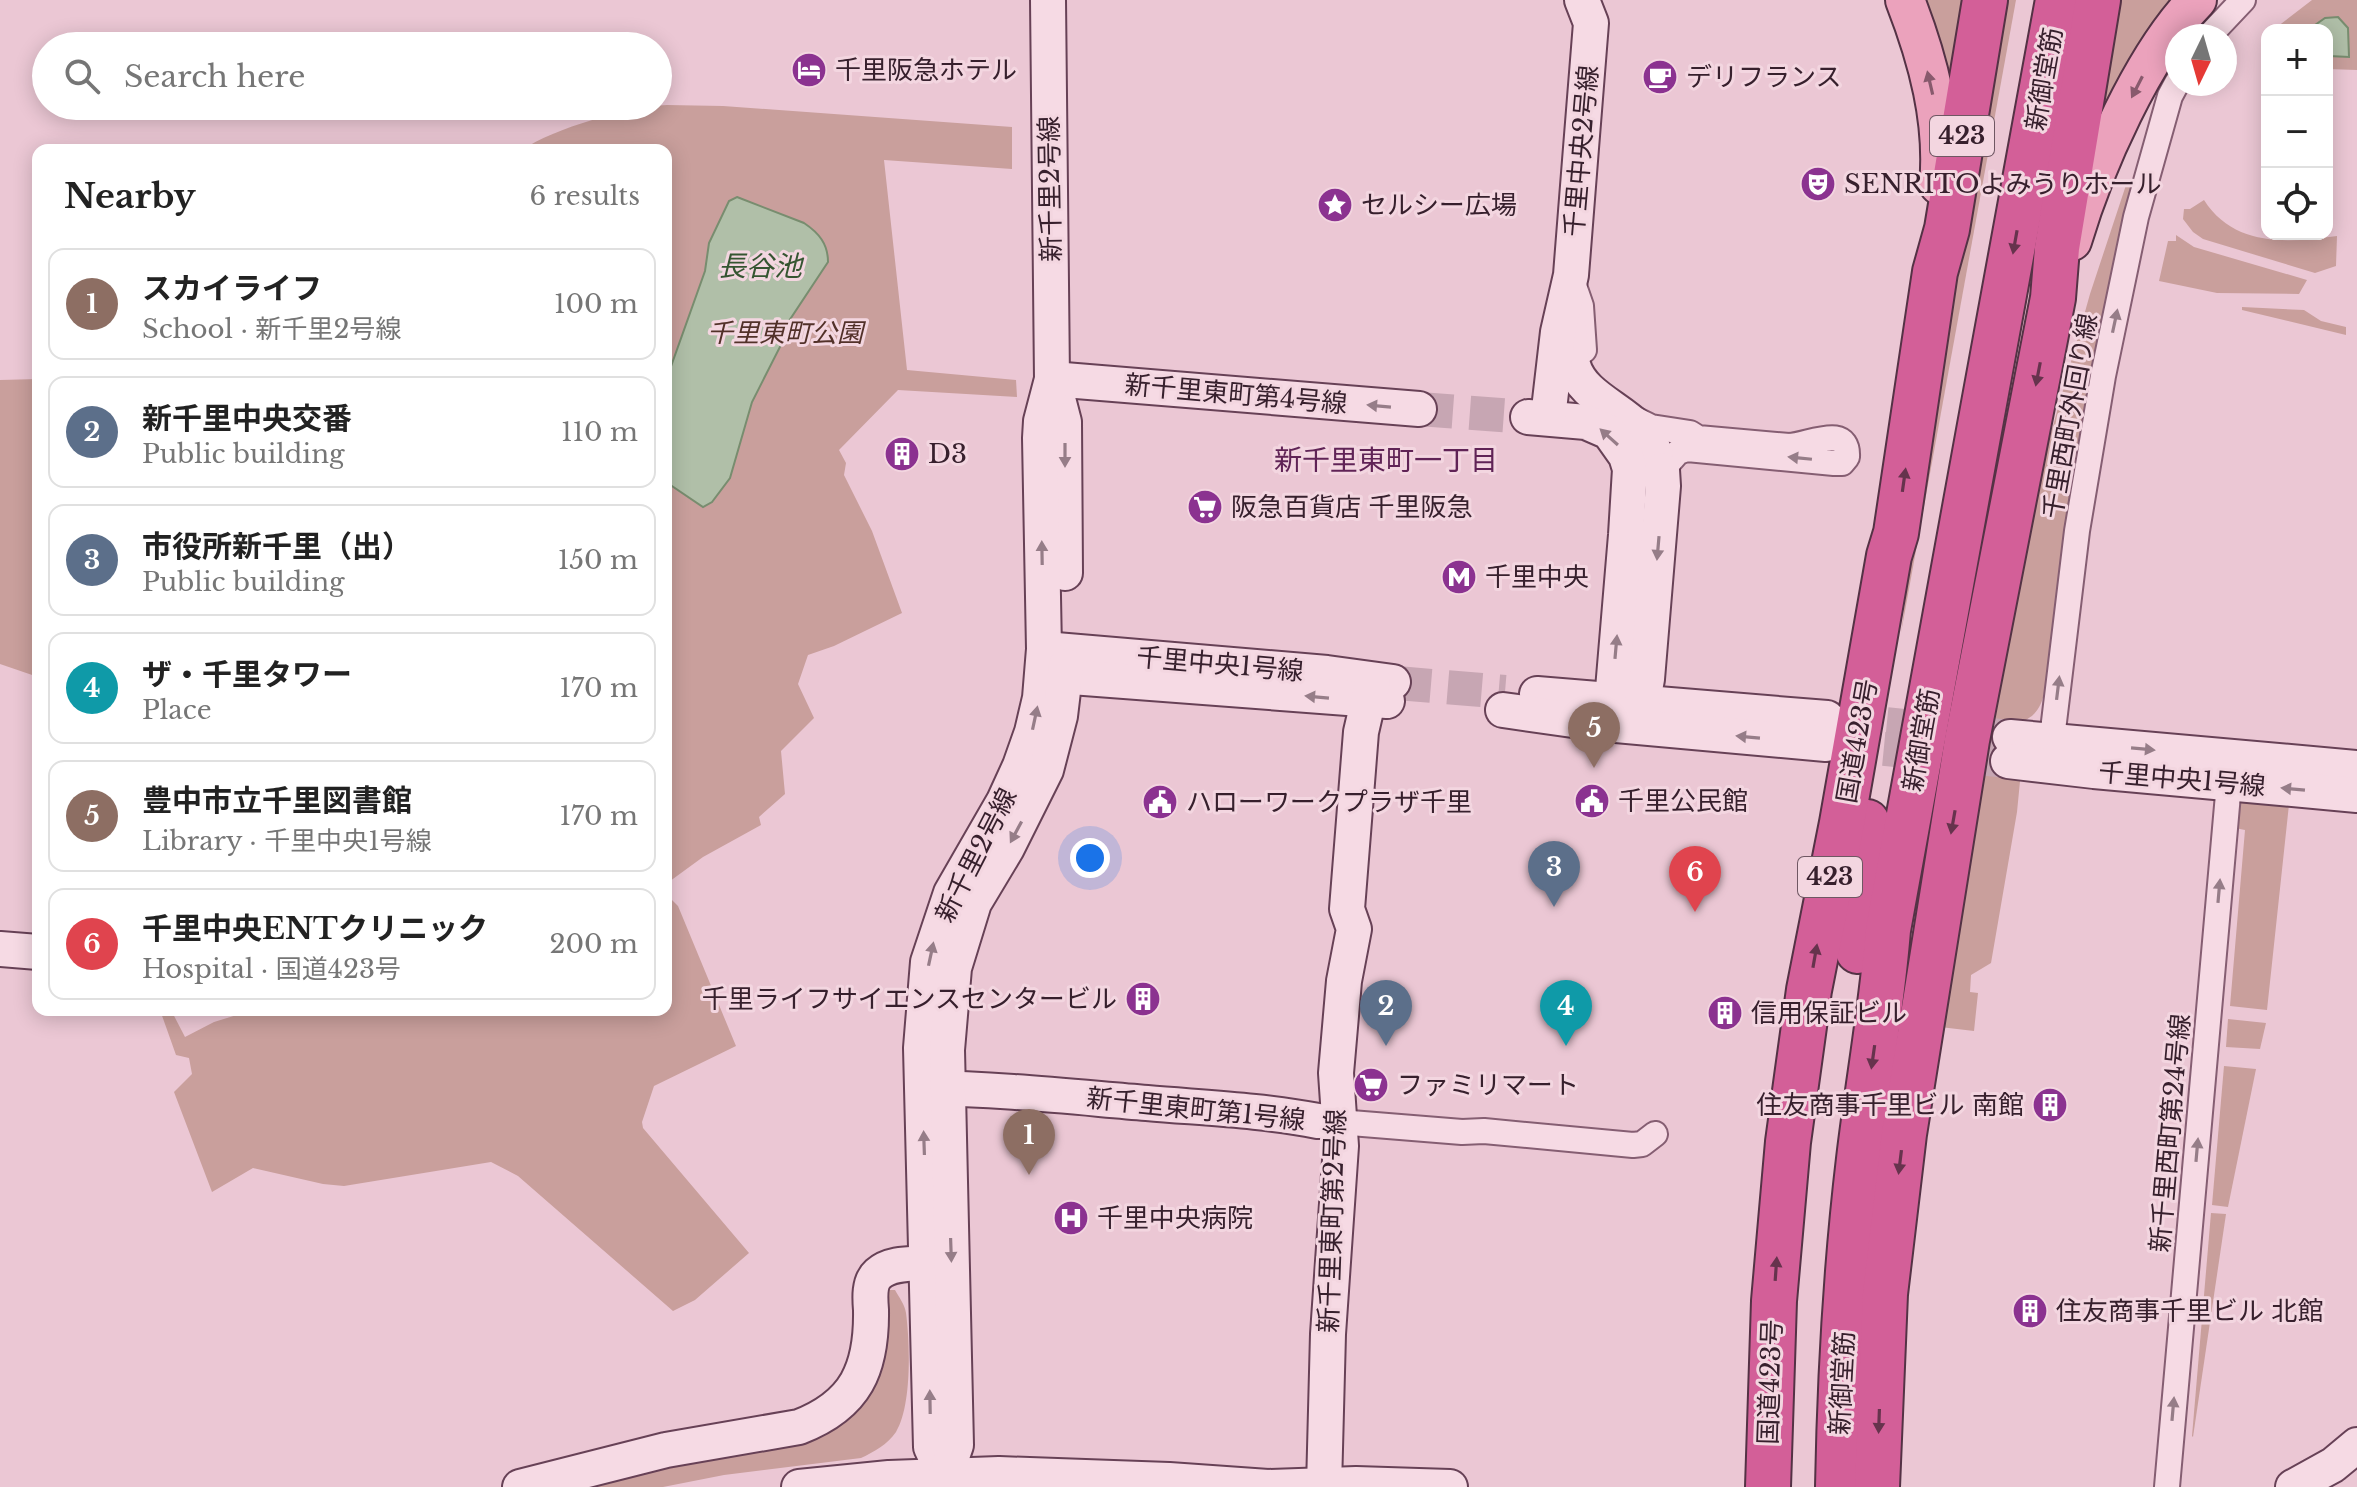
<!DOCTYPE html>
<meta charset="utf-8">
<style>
:root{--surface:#fff;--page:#f6f6f6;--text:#222;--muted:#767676;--line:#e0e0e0;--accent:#0b8043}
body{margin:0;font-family:"Libre Baskerville","Noto Sans JP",serif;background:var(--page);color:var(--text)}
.controls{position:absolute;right:24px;top:24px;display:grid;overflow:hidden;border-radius:16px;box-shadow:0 4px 20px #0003}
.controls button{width:72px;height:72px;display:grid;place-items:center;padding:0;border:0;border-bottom:2px solid var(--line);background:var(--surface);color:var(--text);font:40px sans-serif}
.compass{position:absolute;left:2165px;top:24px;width:72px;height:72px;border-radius:50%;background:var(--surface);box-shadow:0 4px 20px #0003;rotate:185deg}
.you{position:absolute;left:1090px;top:858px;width:28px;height:28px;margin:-20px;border:6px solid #fff;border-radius:50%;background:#1a73e8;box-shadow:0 0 0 12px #1a73e833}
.badge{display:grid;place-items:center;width:52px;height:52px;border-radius:50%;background:var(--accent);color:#fff;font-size:26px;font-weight:700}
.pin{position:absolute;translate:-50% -66px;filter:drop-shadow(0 2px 4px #0008)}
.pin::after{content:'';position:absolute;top:42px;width:28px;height:24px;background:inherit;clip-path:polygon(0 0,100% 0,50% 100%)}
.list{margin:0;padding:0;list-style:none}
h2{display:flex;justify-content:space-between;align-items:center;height:104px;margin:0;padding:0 32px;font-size:34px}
h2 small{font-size:26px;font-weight:400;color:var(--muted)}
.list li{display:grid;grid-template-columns:52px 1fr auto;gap:24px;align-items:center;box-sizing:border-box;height:112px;margin:0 16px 16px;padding:0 16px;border:2px solid var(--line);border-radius:16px}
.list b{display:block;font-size:30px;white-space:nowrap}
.list p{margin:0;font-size:26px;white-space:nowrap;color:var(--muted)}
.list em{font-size:26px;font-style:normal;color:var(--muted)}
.icon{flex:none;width:44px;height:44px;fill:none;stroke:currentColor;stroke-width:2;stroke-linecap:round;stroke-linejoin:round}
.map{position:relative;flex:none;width:2357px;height:1487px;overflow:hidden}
.search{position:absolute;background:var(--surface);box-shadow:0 4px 20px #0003;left:32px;top:32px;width:640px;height:88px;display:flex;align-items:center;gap:20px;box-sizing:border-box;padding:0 28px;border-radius:44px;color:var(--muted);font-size:30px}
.panel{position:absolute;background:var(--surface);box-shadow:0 4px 20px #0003;left:32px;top:144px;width:640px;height:872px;border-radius:16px}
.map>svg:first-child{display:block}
</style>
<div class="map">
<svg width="2357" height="1487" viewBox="0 0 2357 1487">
<rect width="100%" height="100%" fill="#ebc7d4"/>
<g fill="#c99f9c">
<polygon points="1919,0 1972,0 1954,105"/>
<polygon points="1995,0 2016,0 1901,633 1952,237"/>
<polygon points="2112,0 2181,0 2096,141"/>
<polygon points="2312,0 2357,0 2357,70 2327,69 2327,30 2273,30"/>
<path d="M667 105 723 106 1012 127V169L884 160 907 370 1016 380 1017 397 898 390 839 450 846 463 844 475 872 531 902 613 834 646 808 655 798 684 814 718 781 751 785 794 759 817 761 825 703 857 666 884V150H522C554 128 629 107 667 105Z"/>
<path d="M2127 182H2134L2082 437 2044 694C2039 714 2030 720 2011 725L2021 771 2017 812 1991 963 1971 975 1970 992 1978 993 1974 1031 1940 1027 2033 497 2090 294Z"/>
<path d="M2204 200C2234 247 2288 243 2337 236L2336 266 2315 273 2203 239 2193 232 2183 219 2184 209H2190Z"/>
<polygon points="2176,235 2194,247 2307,280 2299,294 2217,293 2159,281 2168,241 2176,241"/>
<polygon points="2242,307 2304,310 2321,321 2346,327 2346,335 2242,310"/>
<polygon points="38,379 38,677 0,664 0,380"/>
<polygon points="2290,795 2267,1010 2230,1006 2245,830 2235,828 2241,801"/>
<polygon points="666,894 678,906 736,1046 654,1086 642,1122 643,1128 749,1253 695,1300 673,1311 518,1176 491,1162 344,1186 323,1184 253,1168 212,1192 174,1092 192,1074 189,1058 176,1055 160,1010 171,1010 185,1037 214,1022 253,1010 666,1010"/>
<polygon points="2228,1019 2266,1023 2260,1049 2226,1047"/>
<polygon points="2224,1066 2256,1069 2228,1207 2212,1205"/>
<polygon points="2211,1213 2226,1214 2193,1437 2192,1436"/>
<path d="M884 1290H895C899 1297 905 1305 906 1313 910 1343 912 1406 896 1432 888 1444 874 1452 861 1458L724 1475 663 1487H572L814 1438Z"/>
</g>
<g fill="#b0bfa8" stroke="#788d6f" stroke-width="2">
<polygon points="2338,17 2348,28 2349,57 2329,56 2327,30 2308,30 2325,18"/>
<path d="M737 197 804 223C819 233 828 244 828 262L787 324 783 341 752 402 730 478 712 502 703 507 666 482 669 372 705 271 709 243 729 201Z"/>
</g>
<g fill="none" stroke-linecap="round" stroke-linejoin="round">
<g stroke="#c7a6b3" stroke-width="34" stroke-dasharray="34 17" stroke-linecap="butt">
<polyline points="1419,409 1528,417"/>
<polyline points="1397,683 1505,692"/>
<polyline points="1836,719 2010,737"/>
<polyline points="1833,744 2008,761"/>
</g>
<defs>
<g id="street">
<polyline points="2209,36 2243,0"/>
<polyline points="1571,277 1581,306 1584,350"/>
<path d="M1635 419 1651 427 1690 433 1698 438 1789 446C1809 445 1849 423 1847 457L1842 463H1834L1687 449 1678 452 1662 470"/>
<polyline points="2050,755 2077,531 2103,376 2136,217 2170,96 2177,83"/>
<polyline points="1326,1121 1462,1132 1484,1131 1633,1145 1642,1144 1655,1134"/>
<polyline points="2167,1487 2229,783 2239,772"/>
</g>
<g id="secondary">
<path d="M1569 328C1570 339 1570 353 1573 365 1584 404 1641 412 1656 455"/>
<polyline points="1052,379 1419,409"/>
<polyline points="1055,387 1064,422 1065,573"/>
<polyline points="1528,417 1586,422 1609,432 1626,456 1630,469 1626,535 1610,725"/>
<polyline points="1548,418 1558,332 1571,275 1581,148 1591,23 1582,0"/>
<polyline points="1044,649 1327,673 1393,682"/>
<polyline points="1045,675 1387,701"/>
<polyline points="1537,694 1827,718"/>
<polyline points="1503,710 1594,723 1826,744"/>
<polyline points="1632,722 1643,701 1647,679 1663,486 1662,470"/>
<polyline points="2010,737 2357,768"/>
<polyline points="2008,761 2094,771 2357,795"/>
<polyline points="0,949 38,952"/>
<path d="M926 1088C1000 1089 1074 1097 1147 1103 1204 1108 1262 1110 1318 1121"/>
<polyline points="945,1477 931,1447 921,1048 928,962 951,893 1004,801 1020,766 1032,732 1040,698 1044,649 1040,438 1041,421 1052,379 1048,0"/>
<path d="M520 1487 666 1450 799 1427C856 1405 872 1369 871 1310 870 1298 869 1282 878 1274 890 1263 910 1264 926 1263"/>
<polyline points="799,1487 889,1478 999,1474 1169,1480 1268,1487 1356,1484 1450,1487"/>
<polyline points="945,1487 945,1477 956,1445 947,1050 954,968 974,903 1007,848 1046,770 1060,716 1066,666"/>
<polyline points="1324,1487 1328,1334 1341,1146 1336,1073 1344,981 1354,929 1347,909 1361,732 1373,680"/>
<polyline points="2293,1487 2333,1465 2357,1445"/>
</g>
<g id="primary">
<path d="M1905 0C1928 59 1945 122 1939 185"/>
<path d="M2072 241C2094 167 2143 55 2197 0"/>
</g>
<g id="highway">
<polyline points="1858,951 1867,822"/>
<polyline points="1768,1487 1774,1301 1788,1142 1809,990 1842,823 1889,556 1896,533 1935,272 1947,229 1985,0"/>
<path d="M1838 1487C1840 1378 1846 1268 1859 1159 1868 1083 1882 1007 1888 930 1942 620 2003 310 2058 0"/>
<polyline points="1877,1487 1885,1294 1904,1134 1967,740 2053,298 2057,248 2098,0"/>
</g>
</defs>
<use href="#street" stroke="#855e72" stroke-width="28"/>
<use href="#secondary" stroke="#674156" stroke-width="38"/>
<use href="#primary" stroke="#543245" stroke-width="42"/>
<use href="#highway" stroke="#543245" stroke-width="48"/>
<use href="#street" stroke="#f6dae4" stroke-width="24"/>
<use href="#secondary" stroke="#f6dae4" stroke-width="34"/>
<use href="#primary" stroke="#eba2bc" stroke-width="38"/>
<use href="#highway" stroke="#d35f98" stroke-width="44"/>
</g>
<defs><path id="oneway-solid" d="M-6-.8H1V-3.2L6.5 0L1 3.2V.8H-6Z" transform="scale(2)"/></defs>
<g fill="#885a6d">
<use href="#oneway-solid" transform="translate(1930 83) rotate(-103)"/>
<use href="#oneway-solid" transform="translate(2137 87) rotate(117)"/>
</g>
<g fill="#66334d">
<use href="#oneway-solid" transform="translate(2015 242) rotate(100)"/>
<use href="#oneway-solid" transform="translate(2038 374) rotate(101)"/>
<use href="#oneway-solid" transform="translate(1904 480) rotate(-82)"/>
<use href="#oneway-solid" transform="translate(1953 822) rotate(100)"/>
<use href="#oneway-solid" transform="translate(1815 956) rotate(-80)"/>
<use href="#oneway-solid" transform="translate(1873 1057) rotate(98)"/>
<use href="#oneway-solid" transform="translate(1900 1162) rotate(97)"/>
<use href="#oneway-solid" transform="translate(1776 1269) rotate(-86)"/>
<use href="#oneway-solid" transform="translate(1879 1421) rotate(92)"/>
</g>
<g fill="#967d88">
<use href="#oneway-solid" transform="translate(2115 321) rotate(-78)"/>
<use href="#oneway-solid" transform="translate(1379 406) rotate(-175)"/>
<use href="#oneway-solid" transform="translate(1609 437) rotate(-138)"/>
<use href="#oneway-solid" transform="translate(1065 455) rotate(90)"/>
<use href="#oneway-solid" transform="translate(1800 458) rotate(-174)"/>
<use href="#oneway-solid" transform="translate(1658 548) rotate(95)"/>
<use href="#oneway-solid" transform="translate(1042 553) rotate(-91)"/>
<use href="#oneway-solid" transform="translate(1616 647) rotate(-85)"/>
<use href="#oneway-solid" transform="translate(2058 688) rotate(-83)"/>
<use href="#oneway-solid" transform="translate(1317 697) rotate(-175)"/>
<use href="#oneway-solid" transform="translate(1035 718) rotate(-78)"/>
<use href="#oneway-solid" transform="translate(1748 737) rotate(-175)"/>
<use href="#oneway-solid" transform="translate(2143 749) rotate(5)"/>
<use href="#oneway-solid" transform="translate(2293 789) rotate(-175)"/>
<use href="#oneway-solid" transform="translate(1016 832) rotate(118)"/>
<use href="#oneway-solid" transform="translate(2219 891) rotate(-85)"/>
<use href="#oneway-solid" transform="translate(931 954) rotate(-78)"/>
<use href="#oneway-solid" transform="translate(924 1143) rotate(-92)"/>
<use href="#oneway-solid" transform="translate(2197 1150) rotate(-85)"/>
<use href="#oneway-solid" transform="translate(951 1250) rotate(88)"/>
<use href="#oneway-solid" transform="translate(930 1402) rotate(-91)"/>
<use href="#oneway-solid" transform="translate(2173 1409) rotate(-85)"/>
</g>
<defs>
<symbol id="hotel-disc" viewBox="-11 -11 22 22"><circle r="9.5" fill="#8b3290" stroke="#f3d6e0"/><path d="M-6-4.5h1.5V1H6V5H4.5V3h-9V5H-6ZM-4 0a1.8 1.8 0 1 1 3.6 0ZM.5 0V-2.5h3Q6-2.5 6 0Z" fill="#fff"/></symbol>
<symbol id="cafe-disc" viewBox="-11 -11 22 22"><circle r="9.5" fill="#8b3290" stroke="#f3d6e0"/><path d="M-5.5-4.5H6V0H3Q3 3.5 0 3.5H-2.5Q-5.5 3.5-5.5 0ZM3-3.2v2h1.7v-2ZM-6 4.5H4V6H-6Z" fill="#fff"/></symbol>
<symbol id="theatre-disc" viewBox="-11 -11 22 22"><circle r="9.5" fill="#8b3290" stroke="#f3d6e0"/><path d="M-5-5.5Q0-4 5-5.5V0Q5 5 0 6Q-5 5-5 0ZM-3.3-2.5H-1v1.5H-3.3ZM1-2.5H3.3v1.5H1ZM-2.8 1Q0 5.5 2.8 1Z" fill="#fff"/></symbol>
<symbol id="sight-disc" viewBox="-11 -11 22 22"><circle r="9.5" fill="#8b3290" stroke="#f3d6e0"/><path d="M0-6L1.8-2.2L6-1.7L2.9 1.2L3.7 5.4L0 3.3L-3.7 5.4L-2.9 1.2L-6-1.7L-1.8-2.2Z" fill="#fff"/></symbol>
<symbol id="building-disc" viewBox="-11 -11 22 22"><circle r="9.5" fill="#8b3290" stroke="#f3d6e0"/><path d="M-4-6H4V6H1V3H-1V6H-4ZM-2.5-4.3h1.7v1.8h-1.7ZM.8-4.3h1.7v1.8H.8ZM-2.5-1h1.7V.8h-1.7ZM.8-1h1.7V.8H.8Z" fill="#fff"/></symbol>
<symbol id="supermarket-disc" viewBox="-11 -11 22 22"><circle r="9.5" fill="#8b3290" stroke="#f3d6e0"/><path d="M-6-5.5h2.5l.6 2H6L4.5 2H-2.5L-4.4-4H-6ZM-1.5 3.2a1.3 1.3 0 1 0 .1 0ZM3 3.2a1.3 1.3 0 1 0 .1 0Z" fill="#fff"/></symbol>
<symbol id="metro-disc" viewBox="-11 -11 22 22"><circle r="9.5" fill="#8b3290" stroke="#f3d6e0"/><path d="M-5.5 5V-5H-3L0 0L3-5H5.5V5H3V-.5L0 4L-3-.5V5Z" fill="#fff"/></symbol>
<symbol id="civic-disc" viewBox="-11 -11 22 22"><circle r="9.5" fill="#8b3290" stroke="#f3d6e0"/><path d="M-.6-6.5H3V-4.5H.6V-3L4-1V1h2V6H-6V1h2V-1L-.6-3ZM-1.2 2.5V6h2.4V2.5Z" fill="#fff"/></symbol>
<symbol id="hospital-disc" viewBox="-11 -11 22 22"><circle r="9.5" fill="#8b3290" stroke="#f3d6e0"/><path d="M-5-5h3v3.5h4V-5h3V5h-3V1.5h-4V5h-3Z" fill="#fff"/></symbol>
</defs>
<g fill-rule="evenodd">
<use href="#hotel-disc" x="789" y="50" width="40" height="40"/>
<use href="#cafe-disc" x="1640" y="57" width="40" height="40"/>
<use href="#theatre-disc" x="1798" y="164" width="40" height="40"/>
<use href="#sight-disc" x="1315" y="185" width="40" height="40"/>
<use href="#building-disc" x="882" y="434" width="40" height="40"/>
<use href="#supermarket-disc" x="1185" y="487" width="40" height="40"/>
<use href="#metro-disc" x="1439" y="557" width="40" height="40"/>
<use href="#civic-disc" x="1572" y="781" width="40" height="40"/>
<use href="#civic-disc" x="1140" y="782" width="40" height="40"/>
<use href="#building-disc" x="1123" y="979" width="40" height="40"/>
<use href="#building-disc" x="1705" y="993" width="40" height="40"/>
<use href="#supermarket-disc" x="1351" y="1065" width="40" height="40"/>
<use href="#building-disc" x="2030" y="1085" width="40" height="40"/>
<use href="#hospital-disc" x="1051" y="1198" width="40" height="40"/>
<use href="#building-disc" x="2010" y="1291" width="40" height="40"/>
</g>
<g text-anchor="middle" stroke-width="6" stroke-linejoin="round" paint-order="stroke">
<g fill="#f3d6e0" stroke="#6f5763" stroke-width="2">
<rect x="1930" y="116" width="64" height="40" rx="6"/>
<rect x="1798" y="857" width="64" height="40" rx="6"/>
</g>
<g font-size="24" font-weight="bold" fill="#37202d">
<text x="1962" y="144">423</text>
<text x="1830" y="885">423</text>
</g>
<g font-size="26" fill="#37202d" stroke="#f3d6e0" text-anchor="start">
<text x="835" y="79">千里阪急ホテル</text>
<text x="1686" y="86">デリフランス</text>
<text x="1844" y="193">SENRITOよみうりホール</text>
<text x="1361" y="214">セルシー広場</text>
<text x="928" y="463">D3</text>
<text x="1231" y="516">阪急百貨店 千里阪急</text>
<text x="1485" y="586">千里中央</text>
<text x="1618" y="810">千里公民館</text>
<text x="1186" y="811">ハローワークプラザ千里</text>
<text x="1117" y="1008" text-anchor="end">千里ライフサイエンスセンタービル</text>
<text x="1751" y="1022">信用保証ビル</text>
<text x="1397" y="1094">ファミリマート</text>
<text x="2024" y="1114" text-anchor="end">住友商事千里ビル 南館</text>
<text x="1097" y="1227">千里中央病院</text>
<text x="2056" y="1320">住友商事千里ビル 北館</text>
</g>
<g font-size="26" fill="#37202d" stroke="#f3d6e0">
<text transform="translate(2044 79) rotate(-80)" y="9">新御堂筋</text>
<text transform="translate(1581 151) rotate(-85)" y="9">千里中央2号線</text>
<text transform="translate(1050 189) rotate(-91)" y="9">新千里2号線</text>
<text transform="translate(1236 394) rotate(5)" y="9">新千里東町第4号線</text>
<text transform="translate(2070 416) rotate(-80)" y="9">千里西町外回り線</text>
<text transform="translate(1220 664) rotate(5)" y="9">千里中央1号線</text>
<text transform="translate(1921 740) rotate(-80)" y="9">新御堂筋</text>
<text transform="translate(1857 741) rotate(-80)" y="9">国道423号</text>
<text transform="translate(2182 779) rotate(5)" y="9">千里中央1号線</text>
<text transform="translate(976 855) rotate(-63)" y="9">新千里2号線</text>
<text transform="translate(1196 1109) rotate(6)" y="9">新千里東町第1号線</text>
<text transform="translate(2170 1133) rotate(-85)" y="9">新千里西町第24号線</text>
<text transform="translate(1332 1221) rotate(-88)" y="9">新千里東町第2号線</text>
<text transform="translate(1770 1382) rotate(-88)" y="9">国道423号</text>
<text transform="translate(1842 1383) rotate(-87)" y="9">新御堂筋</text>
</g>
<g font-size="26" font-style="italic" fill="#523129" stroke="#f3d6e0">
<text x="785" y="342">千里東町公園</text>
</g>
<g font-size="28" font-style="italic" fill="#355531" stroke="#f3d6e0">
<text x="760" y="276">長谷池</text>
</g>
<g font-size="28" fill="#602356" stroke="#f3d6e0">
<text x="1386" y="470">新千里東町一丁目</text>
</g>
</g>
</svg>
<div class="controls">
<button>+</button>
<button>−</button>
<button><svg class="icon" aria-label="locate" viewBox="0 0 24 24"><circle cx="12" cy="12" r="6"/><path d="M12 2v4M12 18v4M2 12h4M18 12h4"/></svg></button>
</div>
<svg class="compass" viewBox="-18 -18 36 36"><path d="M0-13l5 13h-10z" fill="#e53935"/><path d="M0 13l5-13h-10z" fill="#767676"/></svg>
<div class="you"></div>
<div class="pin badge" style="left:1029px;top:1175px;background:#8d6e63">1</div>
<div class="pin badge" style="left:1386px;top:1046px;background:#5c6f8a">2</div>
<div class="pin badge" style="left:1554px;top:907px;background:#5c6f8a">3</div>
<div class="pin badge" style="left:1566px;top:1046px;background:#0f9aa8">4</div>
<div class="pin badge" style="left:1594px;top:768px;background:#8d6e63">5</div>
<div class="pin badge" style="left:1695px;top:912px;background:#e0444e">6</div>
<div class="search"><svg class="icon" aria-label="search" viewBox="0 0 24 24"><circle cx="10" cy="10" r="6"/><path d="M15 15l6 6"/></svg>Search here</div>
<section class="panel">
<h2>Nearby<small>6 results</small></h2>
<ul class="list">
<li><span class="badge" style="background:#8d6e63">1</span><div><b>スカイライフ</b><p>School · 新千里2号線</p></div><em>100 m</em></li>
<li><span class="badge" style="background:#5c6f8a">2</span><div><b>新千里中央交番</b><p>Public building</p></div><em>110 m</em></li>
<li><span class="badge" style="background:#5c6f8a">3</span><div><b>市役所新千里（出）</b><p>Public building</p></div><em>150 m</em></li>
<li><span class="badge" style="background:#0f9aa8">4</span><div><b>ザ・千里タワー</b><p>Place</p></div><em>170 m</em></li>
<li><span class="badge" style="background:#8d6e63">5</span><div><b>豊中市立千里図書館</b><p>Library · 千里中央1号線</p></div><em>170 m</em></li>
<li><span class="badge" style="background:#e0444e">6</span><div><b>千里中央ENTクリニック</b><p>Hospital · 国道423号</p></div><em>200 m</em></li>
</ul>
</section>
</div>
